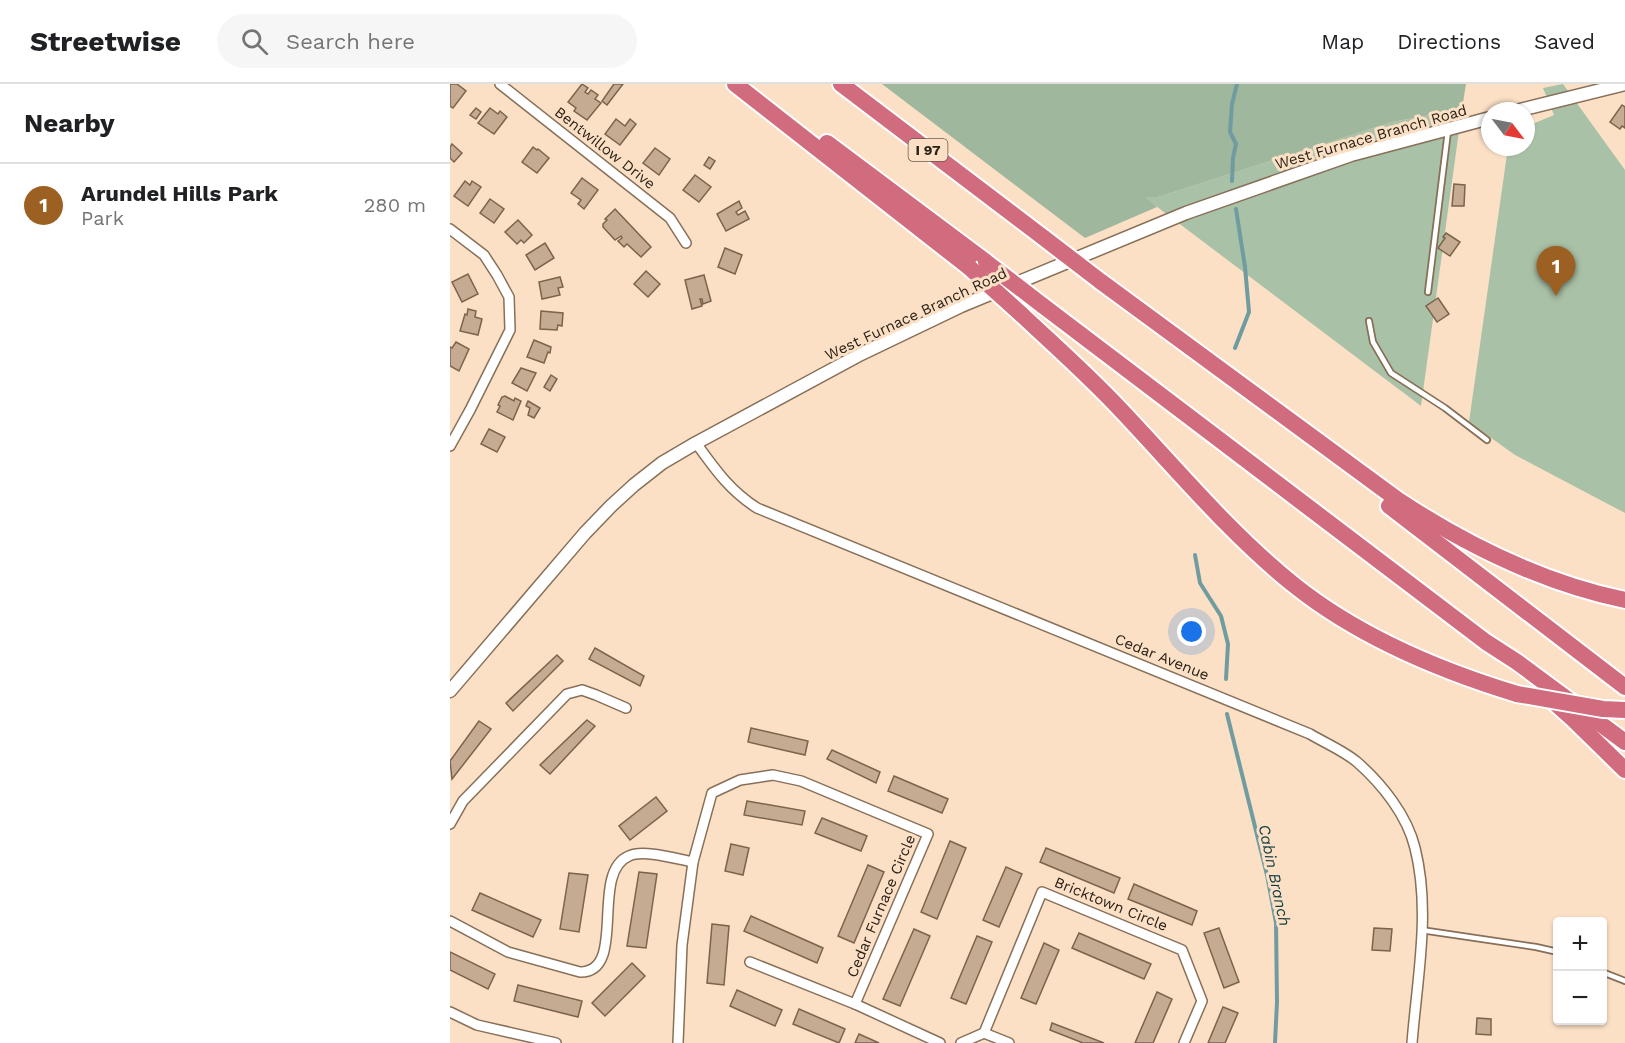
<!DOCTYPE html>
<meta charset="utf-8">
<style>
:root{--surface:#fff;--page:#f6f6f6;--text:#202124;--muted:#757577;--line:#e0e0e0;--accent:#9c6022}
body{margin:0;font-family:"Work Sans",sans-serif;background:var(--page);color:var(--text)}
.controls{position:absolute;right:18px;bottom:18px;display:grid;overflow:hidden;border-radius:6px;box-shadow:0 2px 4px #0004}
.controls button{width:54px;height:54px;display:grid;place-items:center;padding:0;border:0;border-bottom:2px solid var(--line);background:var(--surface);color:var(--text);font:30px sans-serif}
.compass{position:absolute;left:1031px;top:18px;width:54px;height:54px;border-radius:50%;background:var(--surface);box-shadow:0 2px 4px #0004;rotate:122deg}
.you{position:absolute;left:742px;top:548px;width:21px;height:21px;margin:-15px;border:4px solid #fff;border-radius:50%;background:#1a73e8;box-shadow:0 0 0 9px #1a73e833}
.badge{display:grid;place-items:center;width:39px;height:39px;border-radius:50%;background:var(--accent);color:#fff;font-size:20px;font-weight:700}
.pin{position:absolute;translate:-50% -50px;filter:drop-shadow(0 2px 3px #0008)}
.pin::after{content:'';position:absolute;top:32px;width:21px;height:18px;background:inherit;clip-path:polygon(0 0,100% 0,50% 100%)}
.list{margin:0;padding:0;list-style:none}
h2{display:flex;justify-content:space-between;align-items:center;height:78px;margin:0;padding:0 24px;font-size:26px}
h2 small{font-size:20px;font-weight:400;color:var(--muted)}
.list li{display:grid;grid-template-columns:39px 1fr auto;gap:18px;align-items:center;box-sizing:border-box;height:84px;padding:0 24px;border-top:2px solid var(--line)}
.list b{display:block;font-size:22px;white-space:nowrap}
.list p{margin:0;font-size:20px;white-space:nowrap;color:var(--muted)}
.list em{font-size:20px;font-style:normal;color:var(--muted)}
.icon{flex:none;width:33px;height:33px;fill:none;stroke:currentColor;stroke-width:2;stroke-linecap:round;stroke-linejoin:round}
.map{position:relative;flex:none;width:1175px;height:959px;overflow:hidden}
header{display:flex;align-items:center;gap:36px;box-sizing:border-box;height:84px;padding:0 30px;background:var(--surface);border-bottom:2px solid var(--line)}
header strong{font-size:28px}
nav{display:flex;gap:33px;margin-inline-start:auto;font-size:21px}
.search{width:420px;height:54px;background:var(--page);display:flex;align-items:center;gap:15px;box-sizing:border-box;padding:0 21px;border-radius:33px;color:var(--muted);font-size:22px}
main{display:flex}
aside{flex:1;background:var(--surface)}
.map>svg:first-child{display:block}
</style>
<header>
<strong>Streetwise</strong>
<div class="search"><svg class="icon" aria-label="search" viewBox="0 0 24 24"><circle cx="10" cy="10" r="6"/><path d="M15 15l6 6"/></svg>Search here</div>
<nav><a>Map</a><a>Directions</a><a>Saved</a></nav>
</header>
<main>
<aside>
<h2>Nearby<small></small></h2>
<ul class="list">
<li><span class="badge">1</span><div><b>Arundel Hills Park</b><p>Park</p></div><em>280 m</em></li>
</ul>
</aside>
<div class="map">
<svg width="1175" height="959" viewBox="0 0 1175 959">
<rect width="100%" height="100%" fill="#fbe0c6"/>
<g fill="#a9c1a6">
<polygon points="1113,0 1175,86 1175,429 1065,371 1019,338 1058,63 1076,63 1076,33 1080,41 1104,31 1093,4"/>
<polygon points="1012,25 971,322 694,113 708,113 942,38"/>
</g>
<polygon fill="#9fb79c" points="432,0 1016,0 1012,25 942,38 708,113 695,113 707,123 635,154"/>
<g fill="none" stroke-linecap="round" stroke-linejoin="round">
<g stroke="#709ca1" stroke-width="4">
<polyline points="782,97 783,74 786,60 780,48 782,20 787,0"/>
<polyline points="785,264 799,228 795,183 786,125"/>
<polyline points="745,471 750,499 771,532 778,560 776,595"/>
<polyline points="777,630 817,791 826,839 827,918 825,959"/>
</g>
</g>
<g fill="#c5ab92" stroke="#7b644c" stroke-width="1.5">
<polygon points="0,0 7,0 16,7 3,24 0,22"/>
<polygon points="132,0 138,4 135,8 138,10 141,6 148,11 145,15 151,19 137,36 124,27 126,24 118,18"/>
<polygon points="164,0 173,0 157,21 152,17"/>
<polygon points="1172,21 1175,23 1175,44 1172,42 1170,45 1160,38"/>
<polygon points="26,24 31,28 26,35 20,31"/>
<polygon points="40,24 48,30 50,27 57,33 44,50 28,39"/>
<polygon points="166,35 175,42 180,35 186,40 170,61 155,50"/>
<polygon points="2,60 12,69 4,78 0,74 0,63"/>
<polygon points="83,63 87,66 88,65 99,74 87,89 72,78"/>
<polygon points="205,64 220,75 209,91 193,79"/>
<polygon points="259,73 265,77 260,85 254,81"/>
<polygon points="245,91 261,103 249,118 233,106"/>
<polygon points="132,94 148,106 134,125 128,120 131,116 121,109"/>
<polygon points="15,97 20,101 22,97 31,103 18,122 4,112"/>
<polygon points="1004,100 1015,101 1014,122 1002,122"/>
<polygon points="40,115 54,125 44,139 30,129"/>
<polygon points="289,117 292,124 286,128 288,131 295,127 299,135 276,147 267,130"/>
<polygon points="165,125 201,163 191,173 177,160 174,163 168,157 172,154 171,152 165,156 153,143 153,140 157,136 155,135"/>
<polygon points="68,136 82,151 74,159 71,156 67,160 55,148"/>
<polygon points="996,149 1010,158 1000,172 988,164 995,154 993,153"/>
<polygon points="95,159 104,174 85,186 76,171"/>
<polygon points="275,164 292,171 285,190 268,183"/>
<polygon points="196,187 210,200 198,213 184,200"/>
<polygon points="18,190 28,210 12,218 2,198"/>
<polygon points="254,191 261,217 253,220 252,215 250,215 252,222 242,225 235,196"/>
<polygon points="110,193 113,203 108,204 110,211 92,215 89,198"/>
<polygon points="988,214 999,230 987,238 976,222"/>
<polygon points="18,225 26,227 25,233 32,235 28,251 10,247 15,230 17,231"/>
<polygon points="91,227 113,229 112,242 108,241 107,246 90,245"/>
<polygon points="84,256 101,263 100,269 98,268 94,279 77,273"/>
<polygon points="6,258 19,265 9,287 0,282 0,263 2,264"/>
<polygon points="71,284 86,289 77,307 62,299"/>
<polygon points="101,291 107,295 100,307 94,303"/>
<polygon points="55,312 64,317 65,314 71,317 63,336 47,328 50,322 48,321 52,313"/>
<polygon points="78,317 90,324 84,334 78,331 80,324 76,322"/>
<polygon points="39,345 55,353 47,368 31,360"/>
<polygon points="145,564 194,592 190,602 139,575"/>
<polygon points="107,571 113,577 63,627 56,619"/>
<polygon points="137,636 145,642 100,690 90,681"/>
<polygon points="29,637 41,645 2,695 0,677"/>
<polygon points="301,644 358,657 355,671 298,658"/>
<polygon points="382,666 430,688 426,699 377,675"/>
<polygon points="444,692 498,715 492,729 438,707"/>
<polygon points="206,713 217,727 180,756 169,742"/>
<polygon points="297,717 355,727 352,741 294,731"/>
<polygon points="372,734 417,752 411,767 365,749"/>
<polygon points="500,757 516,764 487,835 471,828"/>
<polygon points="281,760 299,764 293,791 275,787"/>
<polygon points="596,764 670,794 664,809 590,778"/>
<polygon points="418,781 434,788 404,859 388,852"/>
<polygon points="556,783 572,790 549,843 533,836"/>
<polygon points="189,788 207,790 196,864 177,862"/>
<polygon points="119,789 138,791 129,848 110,845"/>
<polygon points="684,800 747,827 742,841 678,815"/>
<polygon points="30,809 91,836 83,853 22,826"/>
<polygon points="301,832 373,864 367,879 294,847"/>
<polygon points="262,840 279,842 274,901 257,899"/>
<polygon points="769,844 789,898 774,904 754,849"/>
<polygon points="924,844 942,845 940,867 922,866"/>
<polygon points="464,845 480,852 450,922 433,915"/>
<polygon points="629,849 701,880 694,895 622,864"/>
<polygon points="527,852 542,858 516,920 501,914"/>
<polygon points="594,859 609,866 586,920 571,914"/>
<polygon points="0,868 45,890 38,905 0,886"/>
<polygon points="182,879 195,892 155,932 142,919"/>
<polygon points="68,901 132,917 128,933 64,917"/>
<polygon points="287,906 332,926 325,942 280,922"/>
<polygon points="707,908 722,915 703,959 685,959"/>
<polygon points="773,923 788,929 775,959 758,959"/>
<polygon points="349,925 395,945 389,959 343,940"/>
<polygon points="1027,934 1041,935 1041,951 1026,950"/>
<polygon points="602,939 654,959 633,959 600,946"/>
<polygon points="409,950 429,959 405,959"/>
</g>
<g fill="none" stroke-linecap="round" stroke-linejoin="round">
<defs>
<g id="lane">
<polyline points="978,208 998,47"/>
<polyline points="919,237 923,258 941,289 995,324 1037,356"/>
<polyline points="971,846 1086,863 1108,868"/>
<polyline points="1152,888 1175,897"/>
</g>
<g id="street">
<polyline points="50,0 220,134 236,159"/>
<polyline points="0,145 34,171 47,191 59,213 60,246 20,326 0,362"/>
<path d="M246 359C265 385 279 406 307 424L860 650C875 659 894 667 907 678 932 700 957 731 965 764 981 827 967 895 962 959"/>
<polyline points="0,740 13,717 117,610 132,606 146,611 176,624"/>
<path d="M0 837 58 868 130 888C178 889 139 788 179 772 193 765 227 775 243 778"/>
<polyline points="300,878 405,920"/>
<polyline points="0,928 27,941 106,959"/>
<polyline points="534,949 559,959"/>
<polyline points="228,959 232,861 243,778 262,709 290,696 323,691 351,697 478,750 405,920 490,959"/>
<polyline points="511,959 534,949 592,808 732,866 752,917 734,959"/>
</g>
<g id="secondary">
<polyline points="1066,27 1175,0"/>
<polyline points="0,607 135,449 161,422 184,401 212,379 246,359 411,270 511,222 736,129 901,71 1040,34"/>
</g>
<g id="highway">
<polyline points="285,0 520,184"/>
<polyline points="391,0 594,154"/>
<polyline points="377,59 536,178"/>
<path d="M650 197 948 416C1018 462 1093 499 1175 516"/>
<polyline points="592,221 1036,558 1067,578 1175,658"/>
<path d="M571 230C604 261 638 291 669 324 726 384 779 449 844 501 909 553 988 586 1067 610"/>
<polyline points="939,422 1175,603"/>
<polyline points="1104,618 1123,635 1175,686"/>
</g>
</defs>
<use href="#lane" stroke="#876f58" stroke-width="8"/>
<use href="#street" stroke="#876f58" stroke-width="12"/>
<use href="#secondary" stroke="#876f58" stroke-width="15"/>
<use href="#highway" stroke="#fff" stroke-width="20"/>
<use href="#lane" stroke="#fff" stroke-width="4.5"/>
<use href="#street" stroke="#fff" stroke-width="9"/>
<use href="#secondary" stroke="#fff" stroke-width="12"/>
<use href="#highway" stroke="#d16c7f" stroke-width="16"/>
<defs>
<g id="highway-bridge">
<polyline points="594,154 650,197"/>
<polyline points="536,178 592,221"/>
<polyline points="520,184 571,230"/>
<polyline points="1067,610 1153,625 1175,626"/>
</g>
</defs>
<use href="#highway-bridge" stroke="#fff" stroke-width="20" stroke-linecap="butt"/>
<use href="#highway-bridge" stroke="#d16c7f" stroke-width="16"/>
</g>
<g text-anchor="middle" stroke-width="6" stroke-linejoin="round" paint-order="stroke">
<rect fill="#fbe0c6" stroke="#695a4c" stroke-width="1.5" x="458.5" y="55" width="39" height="22" rx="4.5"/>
<g font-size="14" font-weight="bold" fill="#2b2117">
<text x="478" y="71">I 97</text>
</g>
<g font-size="15" fill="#2b2117" stroke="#fbe0c6">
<text transform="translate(921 53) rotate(-16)" y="5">West Furnace Branch Road</text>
<text transform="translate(155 64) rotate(38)" y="5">Bentwillow Drive</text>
<text transform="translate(466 230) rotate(-25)" y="5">West Furnace Branch Road</text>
<text transform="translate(712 573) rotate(22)" y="5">Cedar Avenue</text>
<text transform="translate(661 820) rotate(22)" y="5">Bricktown Circle</text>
<text transform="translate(431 822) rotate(-67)" y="5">Cedar Furnace Circle</text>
</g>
<g font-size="16" font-style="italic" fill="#113c40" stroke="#fbe0c6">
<text transform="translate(825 791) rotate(78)" y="6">Cabin Branch</text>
</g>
</g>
</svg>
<div class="controls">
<button>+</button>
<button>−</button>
</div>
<svg class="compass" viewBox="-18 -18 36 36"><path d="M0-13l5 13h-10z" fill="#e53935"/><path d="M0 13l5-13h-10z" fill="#757577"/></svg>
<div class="you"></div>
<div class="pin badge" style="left:1106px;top:212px">1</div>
</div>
</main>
